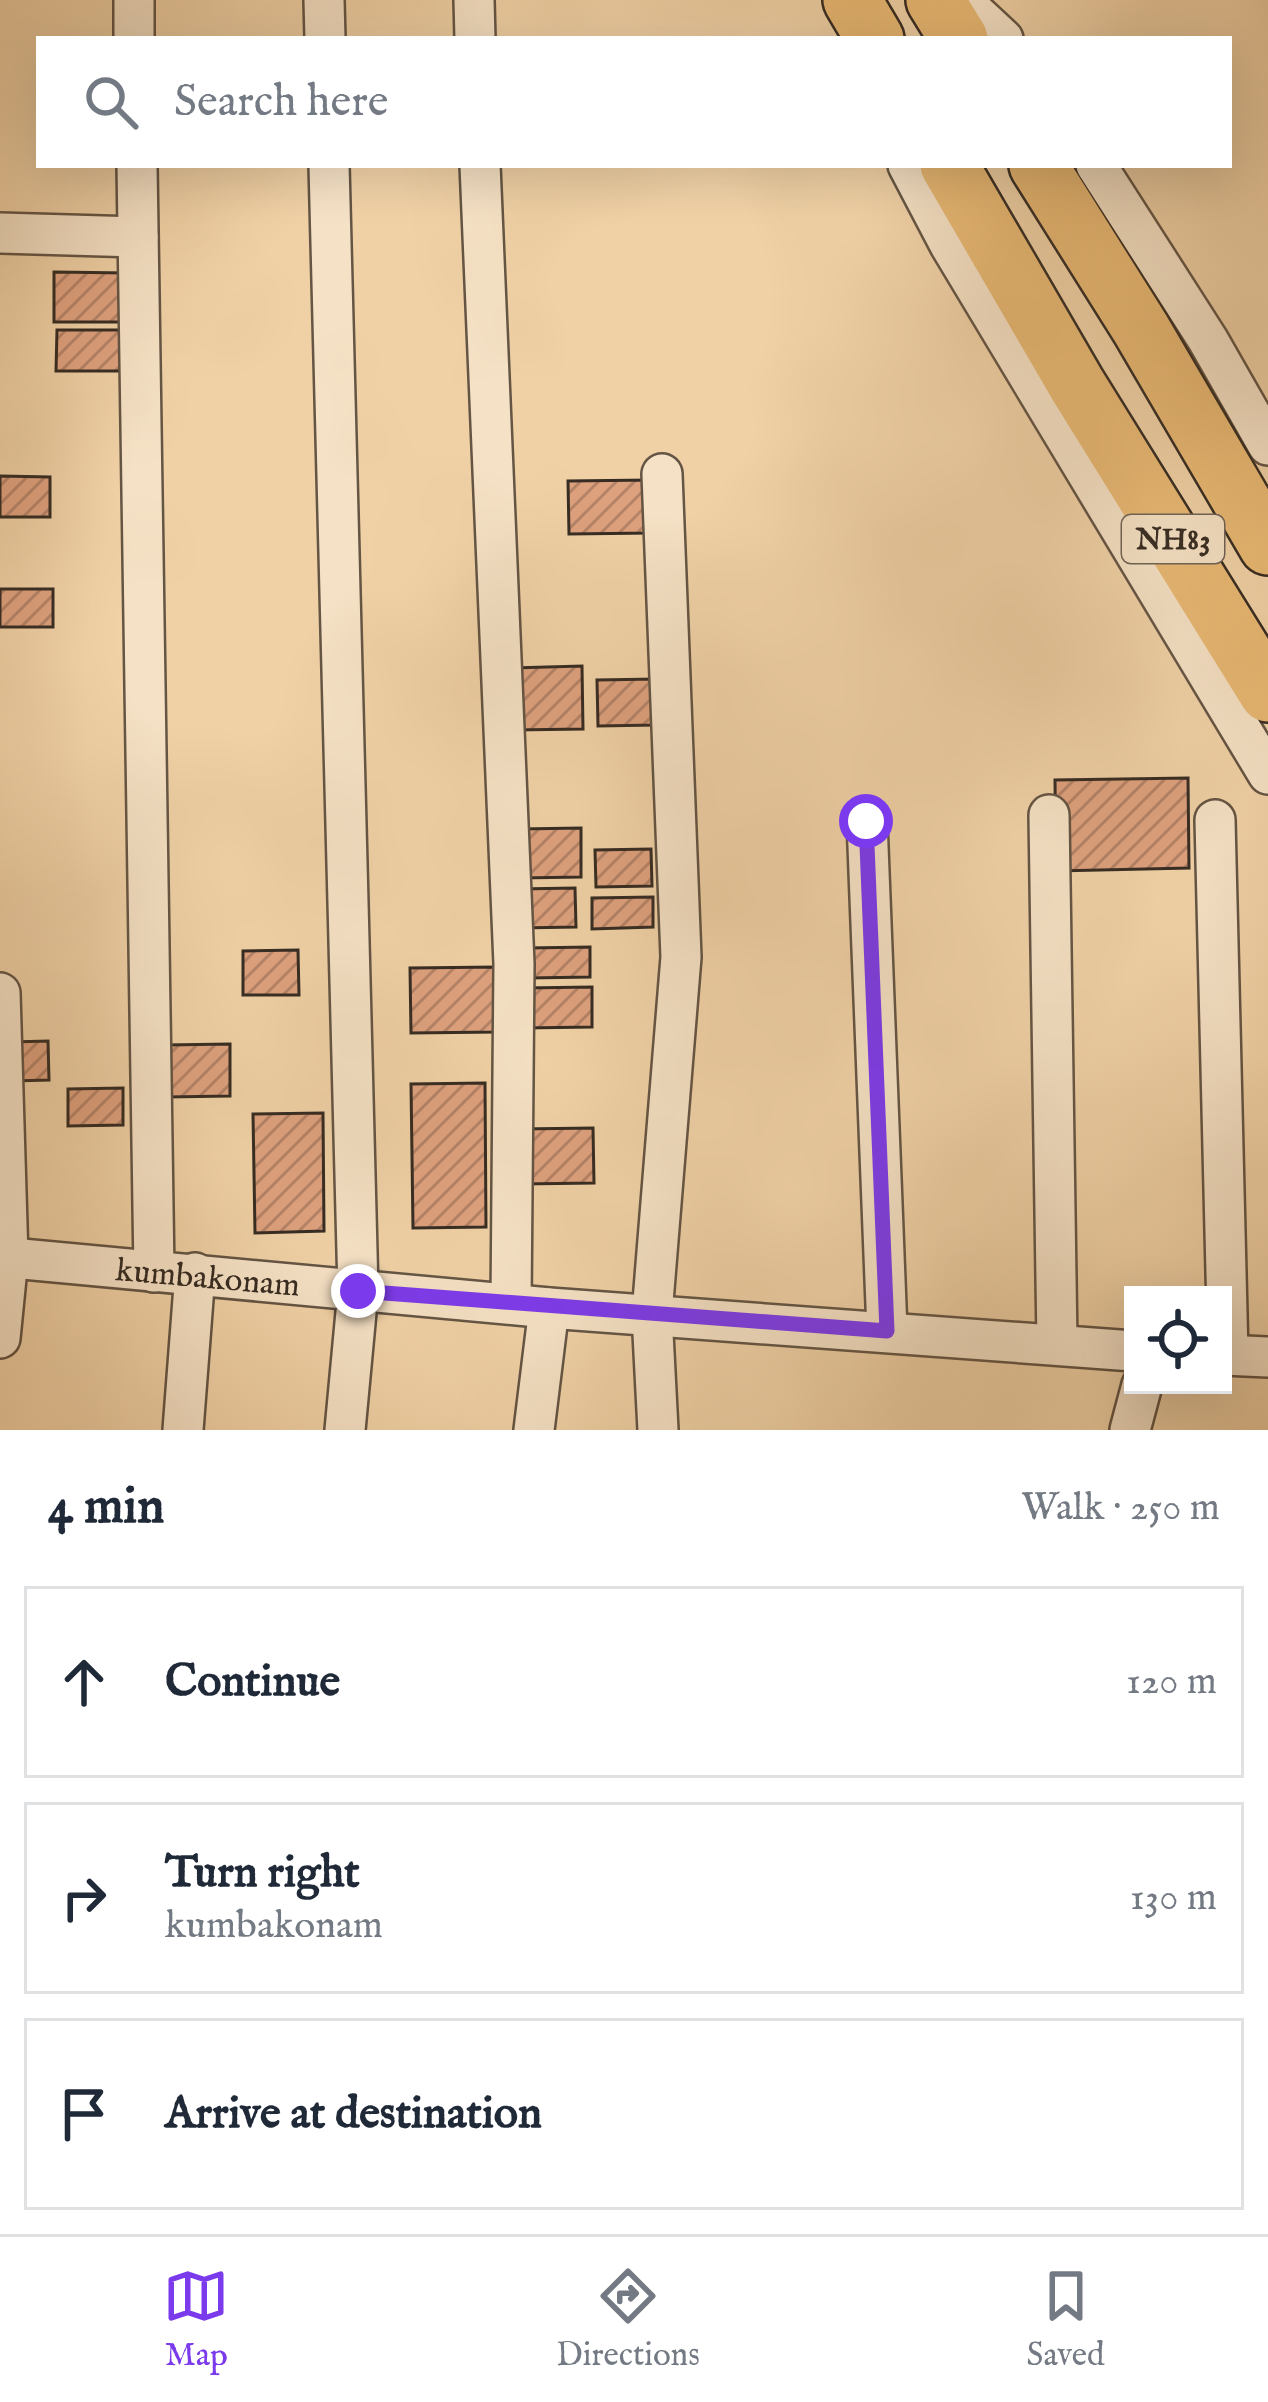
<!DOCTYPE html>
<meta charset="utf-8">
<style>
:root{--surface:#fff;--page:#f6f6f7;--text:#1f2937;--muted:#747a83;--line:#e0e1e3;--accent:#7c3aed}
body{margin:0;font-family:"IM FELL English",serif;background:var(--page);color:var(--text)}
.controls{position:absolute;right:36px;bottom:36px;display:grid;overflow:hidden;border-radius:0px;box-shadow:0 12px 48px #0002}
.controls button{width:108px;height:108px;display:grid;place-items:center;padding:0;border:0;border-bottom:3px solid var(--line);background:var(--surface);color:var(--text);font:60px sans-serif}
.stop{position:absolute;width:36px;height:36px;margin:-27px;border:9px solid #7c3aed;border-radius:50%;background:#fff}
.stop.end{background:#7c3aed;border-color:#fff;box-shadow:0 3px 12px #0008}
.list{margin:0;padding:0;list-style:none}
h2{display:flex;justify-content:space-between;align-items:center;height:156px;margin:0;padding:0 48px;font-size:51px}
h2 small{font-size:39px;font-weight:400;color:var(--muted)}
.list li{display:grid;grid-template-columns:78px 1fr auto;gap:36px;align-items:center;box-sizing:border-box;height:192px;margin:0 24px 24px;padding:0 24px;border:3px solid var(--line);border-radius:0px}
.list b{display:block;font-size:45px;white-space:nowrap}
.list p{margin:0;font-size:39px;white-space:nowrap;color:var(--muted)}
.list em{font-size:39px;font-style:normal;color:var(--muted)}
.icon{flex:none;width:66px;height:66px;fill:none;stroke:currentColor;stroke-width:2;stroke-linecap:round;stroke-linejoin:round}
.map{position:relative;flex:none;width:1268px;height:1430px;overflow:hidden}
.search{position:absolute;background:var(--surface);box-shadow:0 12px 48px #0002;left:36px;right:36px;top:36px;height:132px;display:flex;align-items:center;gap:30px;box-sizing:border-box;padding:0 42px;border-radius:0px;color:var(--muted);font-size:45px}
.sheet{height:804px;background:var(--surface)}
nav{display:flex;justify-content:space-around;align-items:center;box-sizing:border-box;height:168px;border-top:3px solid var(--line);background:var(--surface);font-size:33px;color:var(--muted)}
nav a{display:grid;justify-items:center;gap:6px}
nav .on{color:var(--accent)}
.map>svg:first-child{display:block}
</style>
<div class="map">
<svg width="1268" height="1430" viewBox="0 0 1268 1430">
<defs>
<pattern id="building-hatch" width="6" height="6" patternUnits="userSpaceOnUse" patternTransform="scale(3)"><rect width="6" height="6" fill="#dea17e"/><path d="M-1 1l2-2M0 6l6-6M5 7l2-2" fill="none" stroke="#b58367"/></pattern>
</defs>
<rect width="100%" height="100%" fill="#f0d1a6"/>
<filter id="stains"><feTurbulence type="fractalNoise" baseFrequency=".00167" numOctaves="4"/><feColorMatrix values="0 0 0 0 .2 0 0 0 0 .09 0 0 0 0 .02 0 0 0 .5 -.17"/></filter>
<radialGradient id="worn" r=".72"><stop offset=".6" stop-color="#630" stop-opacity="0"/><stop offset="1" stop-color="#630" stop-opacity=".3"/></radialGradient>
<g fill="url(#building-hatch)" stroke="#362c23" stroke-width="3">
<polygon points="54,272 126,273 125,322 54,322"/>
<polygon points="57,330 126,330 126,371 56,371"/>
<polygon points="0,476 50,477 50,517 0,517"/>
<polygon points="651,480 652,533 569,534 568,481"/>
<rect x="0" y="589" width="53" height="38"/>
<polygon points="582,666 583,729 513,730 512,668"/>
<polygon points="656,679 656,725 598,726 597,680"/>
<polygon points="1188,778 1189,868 1056,871 1055,780"/>
<polygon points="581,828 581,877 521,878 520,829"/>
<polygon points="651,849 652,886 596,887 595,850"/>
<polygon points="575,888 576,927 519,928 518,889"/>
<polygon points="653,897 653,927 592,929 592,898"/>
<polygon points="590,947 590,977 529,978 528,948"/>
<polygon points="298,950 299,995 243,995 243,951"/>
<polygon points="496,967 497,1032 411,1033 410,968"/>
<polygon points="592,987 592,1027 524,1028 524,988"/>
<polygon points="48,1041 49,1080 12,1081 11,1042"/>
<polygon points="230,1044 230,1096 167,1097 166,1045"/>
<polygon points="485,1083 486,1227 413,1228 411,1084"/>
<polygon points="123,1088 123,1125 68,1126 68,1089"/>
<polygon points="323,1113 324,1231 255,1233 253,1114"/>
<polygon points="593,1128 594,1183 521,1184 520,1129"/>
</g>
<g fill="none" stroke-linecap="round" stroke-linejoin="round">
<defs>
<g id="minor">
<polyline points="134,0 134,39"/>
<polyline points="324,0 325,39"/>
<polyline points="474,0 475,39"/>
<polyline points="961,0 1003,39"/>
<polyline points="137,165 154,1272"/>
<polyline points="329,165 358,1291 345,1430"/>
<polyline points="480,165 514,964 511,1303"/>
<polyline points="908,165 950,245 1268,774"/>
<polyline points="1096,165 1208,340 1268,445"/>
<polyline points="0,233 138,237"/>
<polyline points="1049,815 1057,1344"/>
<polyline points="1215,820 1228,1355"/>
<polyline points="867,821 887,1331"/>
<polyline points="0,993 8,1258 0,1338"/>
<polyline points="0,1257 549,1308 1133,1351"/>
<polyline points="1223,1355 1268,1357"/>
<polyline points="183,1430 195,1273"/>
<polyline points="534,1430 549,1308"/>
<polyline points="658,1430 652,1314 681,957 662,474"/>
<polyline points="1130,1430 1142,1385"/>
</g>
<g id="highway">
<polyline points="852,0 875,39"/>
<polyline points="935,0 959,39"/>
<polyline points="949,165 1077,385 1268,693"/>
<polyline points="1038,165 1141,329 1268,546"/>
</g>
</defs>
<use href="#minor" stroke="#645544" stroke-width="44"/>
<use href="#highway" stroke="#362c23" stroke-width="62"/>
<use href="#minor" stroke="#f5e1c5" stroke-width="39"/>
<use href="#highway" stroke="#e8b873" stroke-width="57"/>
</g>
<g fill="none" stroke-linecap="round" stroke-linejoin="round">
<polyline stroke="#7c3aed" stroke-width="15" points="358,1291 887,1331 866,821"/>
</g>
<g text-anchor="middle" stroke-width="9" stroke-linejoin="round" paint-order="stroke">
<rect fill="#f5e1c5" stroke="#6f6254" stroke-width="3" x="1122" y="515" width="102" height="48" rx="9"/>
<g font-size="30" font-weight="bold" fill="#362c23">
<text x="1173" y="549">NH83</text>
</g>
<g font-size="33" fill="#362c23" stroke="#f5e1c5">
<text transform="translate(208 1276) rotate(5)" y="12">kumbakonam</text>
</g>
</g>
<rect width="100%" height="100%" filter="url(#stains)"/>
<rect width="100%" height="100%" fill="url(#worn)"/>
</svg>
<div class="controls">
<button><svg class="icon" aria-label="locate" viewBox="0 0 24 24"><circle cx="12" cy="12" r="6"/><path d="M12 2v4M12 18v4M2 12h4M18 12h4"/></svg></button>
</div>
<div class="stop" style="left:866px;top:821px"></div>
<div class="stop end" style="left:358px;top:1291px"></div>
<div class="search"><svg class="icon" aria-label="search" viewBox="0 0 24 24"><circle cx="10" cy="10" r="6"/><path d="M15 15l6 6"/></svg>Search here</div>
</div>
<section class="sheet">
<h2>4 min<small>Walk · 250 m</small></h2>
<ul class="list">
<li><svg class="icon" aria-label="ahead" viewBox="0 0 24 24"><path d="M12 20V5M6 11l6-6 6 6"/></svg><div><b>Continue</b></div><em>120 m</em></li>
<li><svg class="icon" aria-label="right" viewBox="0 0 24 24"><path d="M7 20v-9h11M14 6l5 5-5 5"/></svg><div><b>Turn right</b><p>kumbakonam</p></div><em>130 m</em></li>
<li><svg class="icon" aria-label="arrive" viewBox="0 0 24 24"><path d="M6 21V4h12l-3 4 3 4H6"/></svg><div><b>Arrive at destination</b></div></li>
</ul>
</section>
<nav>
<a class="on"><svg class="icon" aria-label="map" viewBox="0 0 24 24"><path d="M3 6l6-2 6 2 6-2v14l-6 2-6-2-6 2zM9 4v14M15 6v14"/></svg>Map</a>
<a><svg class="icon" aria-label="directions" viewBox="0 0 24 24"><path d="M12 3l9 9-9 9-9-9zM9 14v-3h6M13 9l2 2-2 2"/></svg>Directions</a>
<a><svg class="icon" aria-label="saved" viewBox="0 0 24 24"><path d="M7 4h10v16l-5-4-5 4z"/></svg>Saved</a>
</nav>
